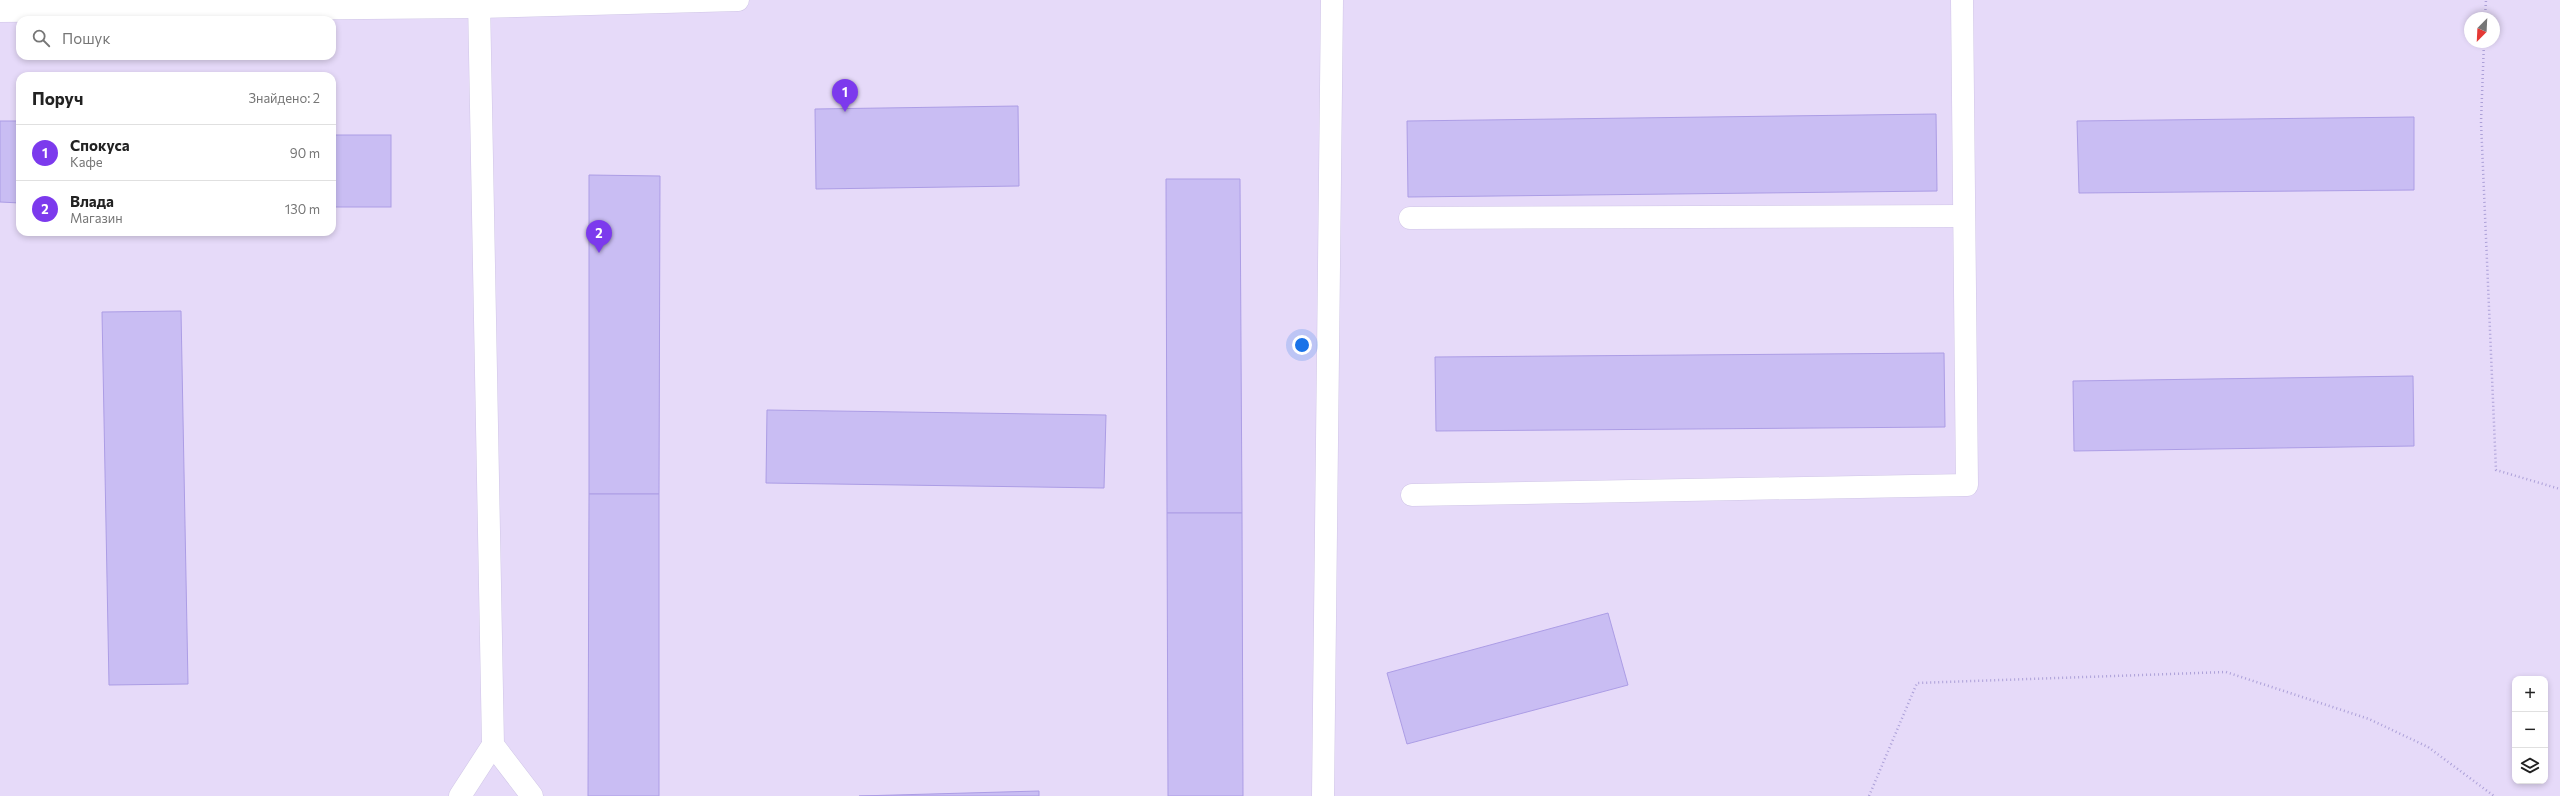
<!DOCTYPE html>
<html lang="uk">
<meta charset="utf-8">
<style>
:root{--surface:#fff;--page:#f6f6f6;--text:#222;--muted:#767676;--line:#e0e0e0;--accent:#7c3aed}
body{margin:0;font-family:Commissioner,sans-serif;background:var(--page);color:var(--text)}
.controls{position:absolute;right:12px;bottom:12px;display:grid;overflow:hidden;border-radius:8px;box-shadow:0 2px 6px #0003}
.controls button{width:36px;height:36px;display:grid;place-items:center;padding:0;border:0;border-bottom:1px solid var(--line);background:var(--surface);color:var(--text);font:20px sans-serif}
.compass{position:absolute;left:2464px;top:12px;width:36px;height:36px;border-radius:50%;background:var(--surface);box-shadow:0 2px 6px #0003;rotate:204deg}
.you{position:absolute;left:1302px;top:345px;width:14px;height:14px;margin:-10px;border:3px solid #fff;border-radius:50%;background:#1a73e8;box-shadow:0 0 0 6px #1a73e833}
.badge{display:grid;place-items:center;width:26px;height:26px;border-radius:50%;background:var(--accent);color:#fff;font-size:13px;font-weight:700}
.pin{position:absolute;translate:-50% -33px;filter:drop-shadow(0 1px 2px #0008)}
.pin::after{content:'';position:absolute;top:21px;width:14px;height:12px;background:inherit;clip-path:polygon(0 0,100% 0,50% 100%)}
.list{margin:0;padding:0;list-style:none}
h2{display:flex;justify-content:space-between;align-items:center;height:52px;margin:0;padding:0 16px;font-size:17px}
h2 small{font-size:13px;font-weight:400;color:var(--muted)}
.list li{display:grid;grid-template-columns:26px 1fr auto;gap:12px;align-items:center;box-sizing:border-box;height:56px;padding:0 16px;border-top:1px solid var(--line)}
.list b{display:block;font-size:15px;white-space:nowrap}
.list p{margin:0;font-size:13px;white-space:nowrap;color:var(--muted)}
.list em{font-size:13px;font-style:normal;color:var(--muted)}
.icon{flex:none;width:22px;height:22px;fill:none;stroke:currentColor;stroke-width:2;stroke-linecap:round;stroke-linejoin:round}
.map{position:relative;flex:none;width:2560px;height:796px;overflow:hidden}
.search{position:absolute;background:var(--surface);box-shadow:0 2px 6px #0003;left:16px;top:16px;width:320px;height:44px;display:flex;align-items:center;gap:10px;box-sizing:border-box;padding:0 14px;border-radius:12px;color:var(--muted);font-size:15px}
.panel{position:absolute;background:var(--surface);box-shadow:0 2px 6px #0003;left:16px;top:72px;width:320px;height:164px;border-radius:12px}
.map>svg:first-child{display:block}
</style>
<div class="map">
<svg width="2560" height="796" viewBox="0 0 2560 796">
<rect width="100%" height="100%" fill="#f0e6fd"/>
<path fill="#e6daf9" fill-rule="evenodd" d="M0 0H2560V796H0ZM2470 18H2494V42H2470ZM20 20H332V56H20ZM20 76H332V232H20ZM2515 679H2545V781H2515Z"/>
<g fill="#c9bdf3" stroke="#ac9de5">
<polygon points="1018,106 1019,186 816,189 815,109"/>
<polygon points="1936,114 1937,191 1408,197 1407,121"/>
<polygon points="2414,117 2414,190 2079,193 2077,121"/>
<polygon points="0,121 20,121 20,203 0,202"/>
<rect x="332" y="135" width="59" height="72"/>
<polygon points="589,175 660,176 659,494 589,494"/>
<polygon points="1166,179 1240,179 1242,513 1167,513"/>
<polygon points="181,311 188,684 109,685 102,312"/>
<polygon points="1944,353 1945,427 1436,431 1435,357"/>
<polygon points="2413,376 2414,446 2074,451 2073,381"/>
<polygon points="767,410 1106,415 1104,488 766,483"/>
<polygon points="589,494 659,494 659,796 588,796"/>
<polygon points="1167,513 1242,513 1243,796 1168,796"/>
<polygon points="1608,613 1628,685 1407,744 1387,673"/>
<polygon points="1039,791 1039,796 859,796"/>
</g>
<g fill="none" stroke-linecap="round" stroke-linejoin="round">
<defs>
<g id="street">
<polyline points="479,0 493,745 532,796"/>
<polyline points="0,11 479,7 738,0"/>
<polyline points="1410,218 1963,216"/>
<polyline points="1412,495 1967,485 1962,0"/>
<polyline points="460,796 493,745"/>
<polyline points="1323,796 1332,0"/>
</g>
</defs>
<use href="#street" stroke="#d0c6e7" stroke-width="23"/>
<g stroke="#aca0d8" stroke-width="2.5" stroke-dasharray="1 3" stroke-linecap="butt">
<polyline points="2485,18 2486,0"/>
<polyline points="2484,42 2481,122 2496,470 2560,489"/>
<polyline points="1869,796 1917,683 2226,672 2369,719 2428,747 2494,796"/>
</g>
<use href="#street" stroke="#fff" stroke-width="22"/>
</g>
</svg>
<div class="controls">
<button>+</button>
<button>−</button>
<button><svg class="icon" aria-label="layers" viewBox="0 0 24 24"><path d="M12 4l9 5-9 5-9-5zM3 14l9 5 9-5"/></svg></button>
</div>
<svg class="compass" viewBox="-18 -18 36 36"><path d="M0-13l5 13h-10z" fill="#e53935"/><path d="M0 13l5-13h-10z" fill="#767676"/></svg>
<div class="you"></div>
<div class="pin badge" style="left:845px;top:112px">1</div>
<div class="pin badge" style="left:599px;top:253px">2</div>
<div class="search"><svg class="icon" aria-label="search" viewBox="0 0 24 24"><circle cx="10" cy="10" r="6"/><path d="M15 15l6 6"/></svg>Пошук</div>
<section class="panel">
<h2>Поруч<small>Знайдено: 2</small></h2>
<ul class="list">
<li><span class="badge">1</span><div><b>Спокуса</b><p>Кафе</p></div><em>90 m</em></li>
<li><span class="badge">2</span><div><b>Влада</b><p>Магазин</p></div><em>130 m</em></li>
</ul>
</section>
</div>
